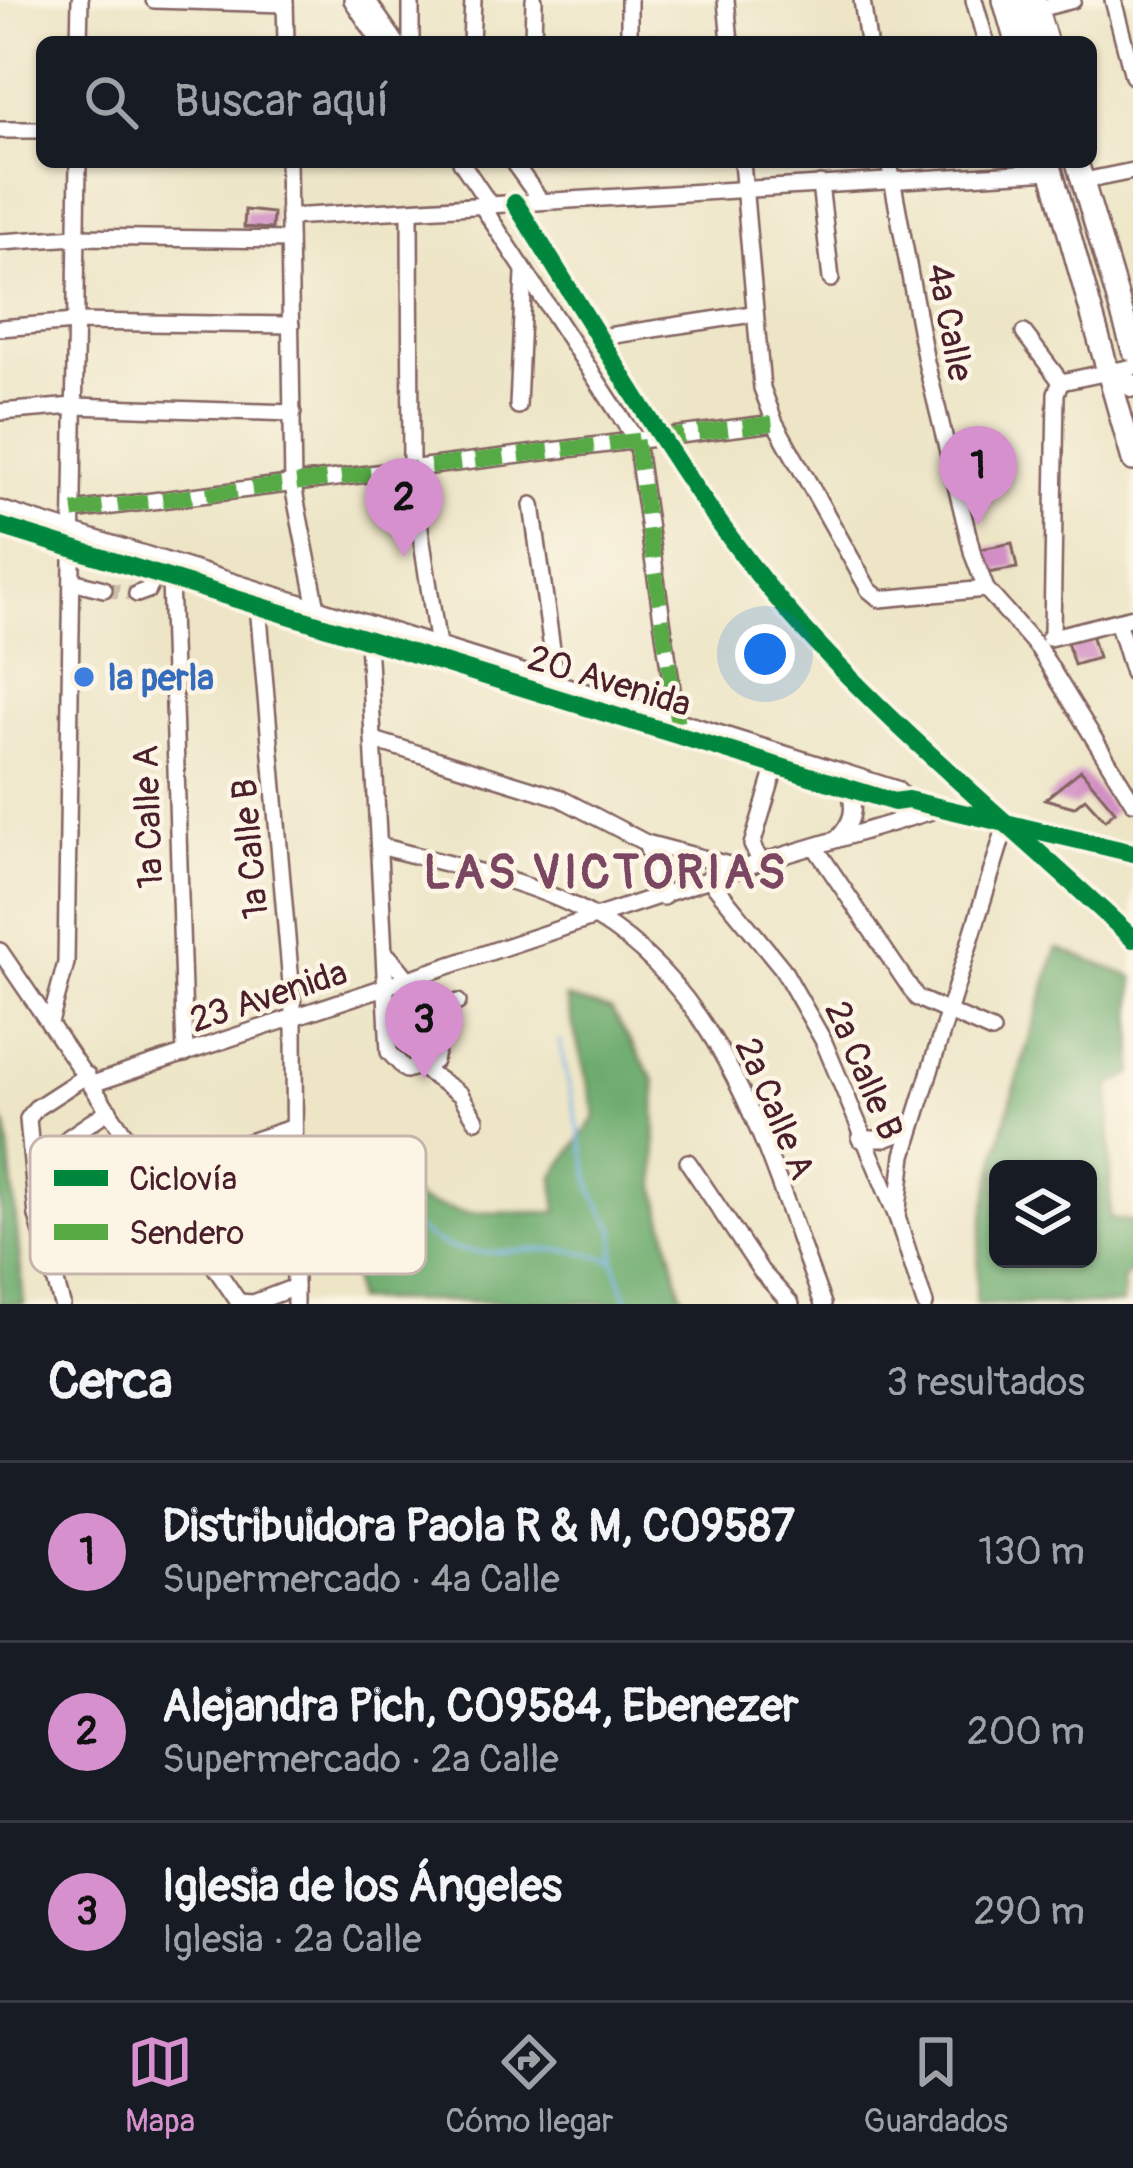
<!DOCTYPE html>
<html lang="es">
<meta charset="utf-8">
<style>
:root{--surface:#171b24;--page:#242831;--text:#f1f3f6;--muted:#9ea1a6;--line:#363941;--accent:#d690ce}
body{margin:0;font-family:Pangolin,sans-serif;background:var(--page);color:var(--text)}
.controls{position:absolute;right:36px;bottom:36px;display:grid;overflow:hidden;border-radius:18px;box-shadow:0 3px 9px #0004}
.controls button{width:108px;height:108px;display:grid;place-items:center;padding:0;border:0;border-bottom:3px solid var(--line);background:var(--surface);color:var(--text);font:60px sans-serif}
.you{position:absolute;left:765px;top:654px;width:42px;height:42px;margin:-30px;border:9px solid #fff;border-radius:50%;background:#1a73e8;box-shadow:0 0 0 18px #1a73e833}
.badge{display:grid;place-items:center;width:78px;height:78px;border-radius:50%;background:var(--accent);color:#111;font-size:39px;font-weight:700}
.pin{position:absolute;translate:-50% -99px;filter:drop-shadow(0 3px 6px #0008)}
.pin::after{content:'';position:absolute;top:63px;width:42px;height:36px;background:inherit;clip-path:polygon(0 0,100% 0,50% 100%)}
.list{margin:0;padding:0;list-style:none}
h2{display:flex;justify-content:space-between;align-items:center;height:156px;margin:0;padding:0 48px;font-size:51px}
h2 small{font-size:39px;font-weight:400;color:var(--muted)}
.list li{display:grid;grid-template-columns:78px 1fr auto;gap:36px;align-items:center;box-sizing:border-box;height:180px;padding:0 48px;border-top:3px solid var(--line)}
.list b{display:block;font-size:45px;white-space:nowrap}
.list p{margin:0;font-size:39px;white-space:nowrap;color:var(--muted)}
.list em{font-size:39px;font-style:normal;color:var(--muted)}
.icon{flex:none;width:66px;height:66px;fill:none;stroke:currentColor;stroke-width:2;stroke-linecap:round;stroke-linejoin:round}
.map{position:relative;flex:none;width:1133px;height:1304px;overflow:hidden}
.search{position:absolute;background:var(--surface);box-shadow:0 3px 9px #0004;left:36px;right:36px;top:36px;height:132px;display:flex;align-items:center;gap:30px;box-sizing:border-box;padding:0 42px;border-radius:18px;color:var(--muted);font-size:45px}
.sheet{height:696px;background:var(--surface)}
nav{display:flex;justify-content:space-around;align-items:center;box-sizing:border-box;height:168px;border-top:3px solid var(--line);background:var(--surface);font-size:33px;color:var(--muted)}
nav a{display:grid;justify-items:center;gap:6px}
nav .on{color:var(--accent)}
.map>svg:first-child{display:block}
</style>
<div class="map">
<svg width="1133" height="1304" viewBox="0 0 1133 1304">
<rect width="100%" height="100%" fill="#fcf5e5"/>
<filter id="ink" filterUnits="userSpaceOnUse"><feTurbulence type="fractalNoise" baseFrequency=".00833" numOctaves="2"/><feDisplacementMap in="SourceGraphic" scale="24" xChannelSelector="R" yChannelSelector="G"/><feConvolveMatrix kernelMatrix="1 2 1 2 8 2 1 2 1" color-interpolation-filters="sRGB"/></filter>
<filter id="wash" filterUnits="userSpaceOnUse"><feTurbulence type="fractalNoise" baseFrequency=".004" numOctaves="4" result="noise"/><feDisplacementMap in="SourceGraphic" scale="48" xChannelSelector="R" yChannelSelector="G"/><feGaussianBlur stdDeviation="2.7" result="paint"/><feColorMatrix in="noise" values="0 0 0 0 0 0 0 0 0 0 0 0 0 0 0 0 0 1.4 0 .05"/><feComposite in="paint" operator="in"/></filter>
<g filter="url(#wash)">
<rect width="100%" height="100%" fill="#ede5c6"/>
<g fill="#6dac6e" stroke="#5c664c" stroke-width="3" fill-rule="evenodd">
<path d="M1057 948 1133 977V1073L1110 1086V1219L1133 1221V1274L1124 1277 1122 1304H976C976 1191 1025 1057 1057 948ZM998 1169H1088V1259H998Z"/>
<polygon points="566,998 611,1010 655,1081 656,1187 681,1293 689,1304 355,1300 347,1201 377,1167 421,1202 467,1213 557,1212 554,1176 596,1116"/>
<polygon points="0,1118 7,1127 24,1304 0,1304"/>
</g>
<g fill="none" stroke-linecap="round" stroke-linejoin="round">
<g stroke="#7bb4eb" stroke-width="3">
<polyline points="559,1041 593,1193 615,1231 614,1261"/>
<path d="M386 1194C457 1296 519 1225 614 1261L629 1304"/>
</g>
</g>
<g id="blocks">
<g fill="#d28ec5">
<polygon points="245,210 273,213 272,229 244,227"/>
<polygon points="1012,543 1017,568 987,573 976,550"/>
<polygon points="1091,634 1098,658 1074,665 1067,642"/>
<polygon points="1081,770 1115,811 1105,820 1085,798 1074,807 1045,799"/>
</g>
</g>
</g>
<g filter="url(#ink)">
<use href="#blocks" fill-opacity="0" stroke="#836461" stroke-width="3"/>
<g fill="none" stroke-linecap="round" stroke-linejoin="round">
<polyline stroke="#ccbda7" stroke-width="15" stroke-dasharray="15 8" stroke-linecap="butt" points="104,589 137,594"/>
<defs>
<g id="minor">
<polyline points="154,0 285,4"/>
<polyline points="285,0 286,42"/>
<polyline points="352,0 380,42"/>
<polyline points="367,0 396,42"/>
<polyline points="629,0 629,42"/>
<polyline points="726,0 730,42"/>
<polyline points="862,0 868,42"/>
<polyline points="974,0 986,42"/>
<polyline points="1113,0 1133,76"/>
<polyline points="1038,9 1073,0"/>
<polyline points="79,42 80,0"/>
<polyline points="411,42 411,0"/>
<polyline points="471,42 473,0"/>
<polyline points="533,42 534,0"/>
<polyline points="0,130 42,130"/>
<polyline points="288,162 293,486 317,608"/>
<polyline points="461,162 490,205"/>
<polyline points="513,162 541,201"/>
<polyline points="742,162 762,388 775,423 869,590 880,599 986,589"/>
<polyline points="889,162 926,362 973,555 986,589 1039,649 1133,802"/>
<polyline points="1084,181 1133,171"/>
<polyline points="820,184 831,279"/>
<path d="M515 203C602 338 679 482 783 605 887 727 1017 828 1133 939"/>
<polyline points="482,206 636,440 678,730"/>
<polyline points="410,211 411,470 438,646"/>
<polyline points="289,217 1052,171"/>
<polyline points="0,242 77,237 289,240"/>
<polyline points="0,328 75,322 291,325"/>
<polyline points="1024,333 1061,382"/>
<polyline points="601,337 752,314"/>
<polyline points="1061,382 1133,367"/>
<polyline points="518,406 524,273"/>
<polyline points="0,412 74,406 293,413"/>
<polyline points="532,505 557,685"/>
<polyline points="0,509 849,774 896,789 908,800"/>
<polyline points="73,511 775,423"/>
<polyline points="0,526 894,802 908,800 1133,853"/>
<polyline points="170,579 185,1054"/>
<polyline points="72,581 104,589"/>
<polyline points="137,594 148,590 156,575"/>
<polyline points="258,605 294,1018 295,1304"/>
<polyline points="1117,621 1133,673"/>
<polyline points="1052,634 1056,393 1061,382"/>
<polyline points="1049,638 1133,617"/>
<path d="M368 639 389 1052 406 1070 434 1061C446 1025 411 980 388 956"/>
<polyline points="374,740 558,797 646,843 740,868"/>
<path d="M837 839C853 822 856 810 849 788"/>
<polyline points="646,843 663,897"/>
<path d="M380 846C451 866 533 880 597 918 731 999 771 1168 823 1304"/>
<polyline points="815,847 917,998 992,1031"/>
<polyline points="761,862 752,845 776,765"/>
<polyline points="711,881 782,968 823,1040 897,1217 925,1304"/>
<polyline points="0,951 240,1304"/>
<polyline points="427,1015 458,1002"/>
<polyline points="51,1019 66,963 78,162"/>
<polyline points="423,1069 460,1094 476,1120"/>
<polyline points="92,1084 761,862 939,809"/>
<polyline points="68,1138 109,1110"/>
<polyline points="860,1139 885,1139 911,1129"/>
<polyline points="688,1162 761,1271 791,1304"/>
<polyline points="153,1174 294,1127"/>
<polyline points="897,1217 904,1155 1007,822"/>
<polyline points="239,1302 253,1303 295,1287"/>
<polyline points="62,1304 37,1216 28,1119 36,1108 87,1075"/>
</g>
<polyline id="major" points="1036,0 1048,42"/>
<g id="highway">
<polyline points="1004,0 1016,42"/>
<polyline points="1021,0 1033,42"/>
<polyline points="1049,162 1133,460"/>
<polyline points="1077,162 1133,350"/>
<polyline points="1107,372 1133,386"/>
</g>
</defs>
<use href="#minor" stroke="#836461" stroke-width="20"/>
<use href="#major" stroke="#836461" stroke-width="22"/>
<use href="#highway" stroke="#836461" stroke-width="26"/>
<use href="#minor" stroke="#fff" stroke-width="15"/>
<use href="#major" stroke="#fff" stroke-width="18"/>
<use href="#highway" stroke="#fff" stroke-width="21"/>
<g stroke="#57aa44" stroke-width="15" stroke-dasharray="30 15" stroke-linecap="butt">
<polyline points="636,440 677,722"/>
<polyline points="73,511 775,423"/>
</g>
<defs>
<g id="cycleway">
<path d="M515 203C602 338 679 482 783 605 887 727 1017 828 1133 939"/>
<polyline points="0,526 894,802 908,800 1133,853"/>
</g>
</defs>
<use href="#cycleway" stroke="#fcf5e5" stroke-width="26"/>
<use href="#cycleway" stroke="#00873e" stroke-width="18"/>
</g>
</g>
<circle fill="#3f7fe0" stroke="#fcf5e5" stroke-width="4.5" cx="84" cy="677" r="12"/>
<g text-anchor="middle" stroke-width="9" stroke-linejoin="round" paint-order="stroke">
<g font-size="36" fill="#4a1f2b" stroke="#fcf5e5">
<text transform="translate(951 322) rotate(79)" y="13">4a Calle</text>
<text transform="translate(610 680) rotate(17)" y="13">20 Avenida</text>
<text transform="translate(147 817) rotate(-92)" y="13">1a Calle A</text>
<text transform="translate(249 849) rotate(-95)" y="13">1a Calle B</text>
<text transform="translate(268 995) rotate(-18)" y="13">23 Avenida</text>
<text transform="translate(865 1070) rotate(67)" y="13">2a Calle B</text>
<text transform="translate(776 1108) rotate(67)" y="13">2a Calle A</text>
</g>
<g font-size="36" font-weight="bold" fill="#366cbe" stroke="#fcf5e5" text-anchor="start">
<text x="108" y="690">la perla</text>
</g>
<g font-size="48" font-weight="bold" letter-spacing="3" fill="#7a4661" stroke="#fcf5e5">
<text x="606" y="888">LAS VICTORIAS</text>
</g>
</g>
<rect x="30" y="1136" width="396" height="138" rx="18" fill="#fcf5e5" stroke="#c7b5ad" stroke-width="3"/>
<rect x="54" y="1170" width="54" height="16" fill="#00873e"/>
<rect x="54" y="1224" width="54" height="16" fill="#57aa44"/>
<g font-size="33" fill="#4a1f2b">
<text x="129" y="1190">Ciclovía</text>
<text x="129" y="1244">Sendero</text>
</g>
</svg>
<div class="controls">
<button><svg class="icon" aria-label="layers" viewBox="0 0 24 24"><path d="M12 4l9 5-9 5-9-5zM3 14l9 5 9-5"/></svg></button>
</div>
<div class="you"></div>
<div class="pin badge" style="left:978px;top:525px">1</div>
<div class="pin badge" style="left:404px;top:557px">2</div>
<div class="pin badge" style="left:424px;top:1079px">3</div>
<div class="search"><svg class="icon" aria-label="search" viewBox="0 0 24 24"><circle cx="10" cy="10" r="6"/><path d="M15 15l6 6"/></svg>Buscar aquí</div>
</div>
<section class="sheet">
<h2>Cerca<small>3 resultados</small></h2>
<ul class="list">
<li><span class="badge">1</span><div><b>Distribuidora Paola R &amp; M, C09587</b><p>Supermercado · 4a Calle</p></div><em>130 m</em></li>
<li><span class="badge">2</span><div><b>Alejandra Pich, C09584, Ebenezer</b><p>Supermercado · 2a Calle</p></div><em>200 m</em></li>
<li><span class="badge">3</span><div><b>Iglesia de los Ángeles</b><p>Iglesia · 2a Calle</p></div><em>290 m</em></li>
</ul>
</section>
<nav>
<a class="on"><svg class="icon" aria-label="map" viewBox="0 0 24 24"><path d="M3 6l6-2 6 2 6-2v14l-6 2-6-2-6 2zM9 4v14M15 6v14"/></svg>Mapa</a>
<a><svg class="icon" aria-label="directions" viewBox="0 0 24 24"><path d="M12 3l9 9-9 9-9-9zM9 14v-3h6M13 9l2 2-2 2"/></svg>Cómo llegar</a>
<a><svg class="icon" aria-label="saved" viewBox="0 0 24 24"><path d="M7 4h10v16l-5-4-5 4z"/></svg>Guardados</a>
</nav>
